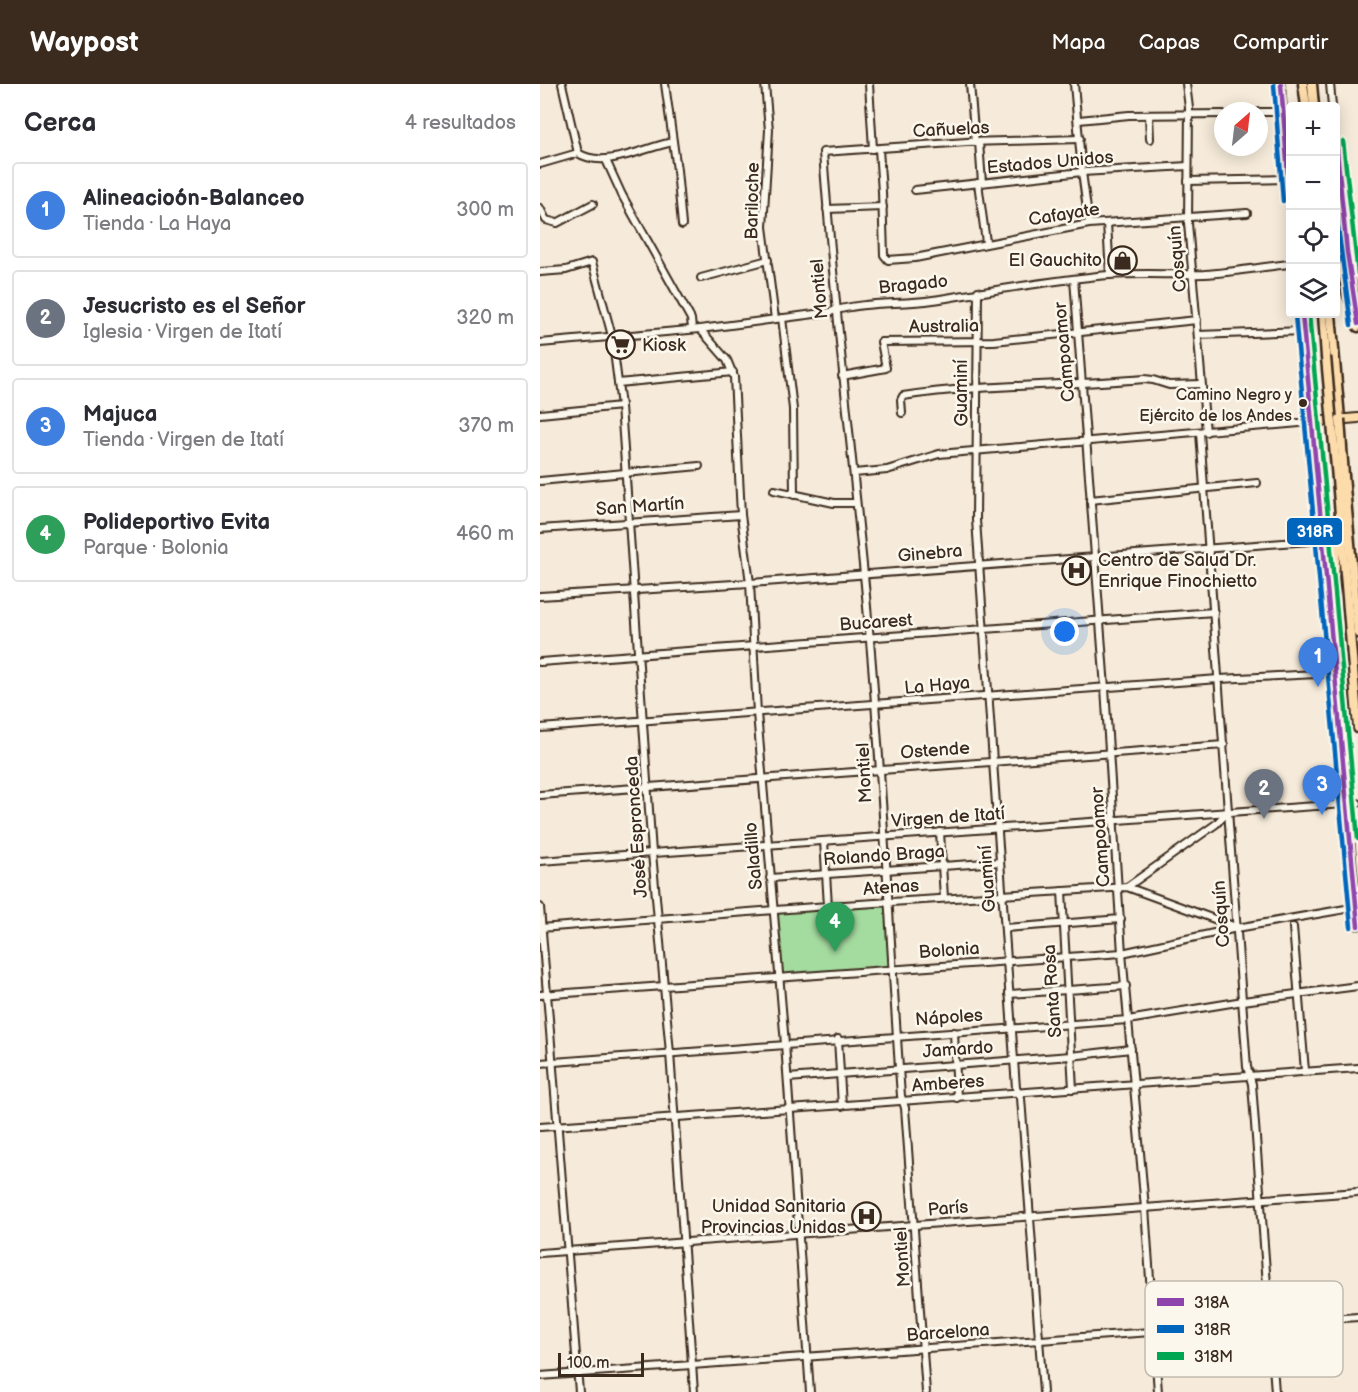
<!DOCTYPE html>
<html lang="es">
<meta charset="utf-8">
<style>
:root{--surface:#fff;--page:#f2f2f3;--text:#2b2b33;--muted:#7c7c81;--line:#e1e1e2;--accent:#3b2a1e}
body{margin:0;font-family:"Balsamiq Sans",sans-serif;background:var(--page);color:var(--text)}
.controls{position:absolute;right:18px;top:18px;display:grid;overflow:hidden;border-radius:6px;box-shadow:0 3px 15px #0003}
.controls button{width:54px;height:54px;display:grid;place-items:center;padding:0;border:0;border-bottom:2px solid var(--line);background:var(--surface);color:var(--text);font:30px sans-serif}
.compass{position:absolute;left:674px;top:18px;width:54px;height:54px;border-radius:50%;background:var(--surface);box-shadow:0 3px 15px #0003;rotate:28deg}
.scale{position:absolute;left:18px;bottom:15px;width:86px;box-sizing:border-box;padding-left:6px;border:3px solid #3b2a1e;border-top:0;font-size:16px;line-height:21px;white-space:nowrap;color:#3b2a1e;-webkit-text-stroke:4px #fbf7ec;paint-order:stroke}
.you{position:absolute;left:525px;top:548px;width:21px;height:21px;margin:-15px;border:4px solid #fff;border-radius:50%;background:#1a73e8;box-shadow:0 0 0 9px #1a73e833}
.badge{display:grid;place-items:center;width:39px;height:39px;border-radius:50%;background:var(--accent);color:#fff;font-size:20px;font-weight:700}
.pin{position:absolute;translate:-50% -50px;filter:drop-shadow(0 2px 3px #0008)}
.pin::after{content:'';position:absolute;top:32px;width:21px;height:18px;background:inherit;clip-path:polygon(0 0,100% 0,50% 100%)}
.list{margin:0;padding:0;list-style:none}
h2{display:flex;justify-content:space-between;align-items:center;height:78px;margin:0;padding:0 24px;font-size:26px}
h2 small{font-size:20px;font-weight:400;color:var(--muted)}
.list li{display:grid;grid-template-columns:39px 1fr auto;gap:18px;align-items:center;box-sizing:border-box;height:96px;margin:0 12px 12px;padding:0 12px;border:2px solid var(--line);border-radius:6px}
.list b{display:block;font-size:22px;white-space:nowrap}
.list p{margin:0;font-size:20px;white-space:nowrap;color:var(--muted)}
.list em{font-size:20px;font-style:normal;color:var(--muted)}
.icon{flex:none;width:33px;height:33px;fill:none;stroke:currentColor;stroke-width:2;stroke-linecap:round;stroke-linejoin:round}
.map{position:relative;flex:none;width:818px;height:1308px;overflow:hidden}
header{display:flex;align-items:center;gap:36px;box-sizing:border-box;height:84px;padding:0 30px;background:var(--accent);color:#fff}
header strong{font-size:28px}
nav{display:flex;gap:33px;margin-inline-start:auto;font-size:21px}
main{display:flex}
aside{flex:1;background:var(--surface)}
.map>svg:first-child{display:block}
</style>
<header>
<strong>Waypost</strong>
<nav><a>Mapa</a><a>Capas</a><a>Compartir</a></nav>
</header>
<main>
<aside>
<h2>Cerca<small>4 resultados</small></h2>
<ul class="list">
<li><span class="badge" style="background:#3f7fe0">1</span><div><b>Alineacioón-Balanceo</b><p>Tienda · La Haya</p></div><em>300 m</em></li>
<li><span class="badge" style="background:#6b7280">2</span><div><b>Jesucristo es el Señor</b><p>Iglesia · Virgen de Itatí</p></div><em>320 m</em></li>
<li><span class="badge" style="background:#3f7fe0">3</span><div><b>Majuca</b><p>Tienda · Virgen de Itatí</p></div><em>370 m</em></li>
<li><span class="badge" style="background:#2e9e5b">4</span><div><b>Polideportivo Evita</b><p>Parque · Bolonia</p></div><em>460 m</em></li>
</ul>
</aside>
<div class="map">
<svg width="818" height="1308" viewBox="0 0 818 1308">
<rect width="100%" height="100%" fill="#f6ebda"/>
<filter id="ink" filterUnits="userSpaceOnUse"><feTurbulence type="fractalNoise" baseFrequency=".0167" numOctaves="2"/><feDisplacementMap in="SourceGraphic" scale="12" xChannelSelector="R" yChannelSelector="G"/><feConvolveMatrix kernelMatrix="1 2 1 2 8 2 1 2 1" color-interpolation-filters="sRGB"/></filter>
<g filter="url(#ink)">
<polygon fill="#a4db9f" stroke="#70825e" stroke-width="1.5" points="348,819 353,885 240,893 233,826"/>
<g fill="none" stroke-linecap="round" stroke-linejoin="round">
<defs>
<g id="minor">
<polyline points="22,0 38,69"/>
<polyline points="125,0 137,86 142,141"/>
<polyline points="225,0 229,46 223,143 235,235"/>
<polyline points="329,0 333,65"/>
<polyline points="430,0 435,58"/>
<polyline points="534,0 542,88 549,140"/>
<polyline points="646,0 649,24 648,139 666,348"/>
<polyline points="741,0 750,116"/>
<polyline points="790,0 792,22"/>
<polyline points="719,28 743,28"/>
<polyline points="609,31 610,55"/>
<polyline points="539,36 589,31 683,30"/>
<polyline points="439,58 442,99"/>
<polyline points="796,58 807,168 815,221"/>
<polyline points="339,65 342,108 344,171 348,176 375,174 549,140 707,129"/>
<polyline points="66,76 82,111 151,235 152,245"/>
<path d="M0 80 38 69C64 86 105 63 133 58"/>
<polyline points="648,97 748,95"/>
<polyline points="438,99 446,158"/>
<polyline points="375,106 542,88 648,82"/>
<polyline points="0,124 6,136 17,139 53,120"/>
<polyline points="287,125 343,123"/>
<polyline points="567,139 570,191"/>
<polyline points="0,188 26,186 52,178 72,252 81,322 112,769 130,969 154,1308"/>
<polyline points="161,194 228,176"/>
<polyline points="534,195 565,604 582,869 605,1124 618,1308"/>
<polyline points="438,207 436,436 476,1004 481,1014 503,1308"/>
<polyline points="242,234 253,325 254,411"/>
<polyline points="160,245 187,276 194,293 201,431 210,499 217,629 245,960 270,1308"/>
<polyline points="763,245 789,528"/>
<polyline points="658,251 763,247"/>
<path d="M0 259 160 245 290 228C324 217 358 221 393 216 452 207 510 196 569 191 601 189 633 191 665 190 693 188 722 183 750 180"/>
<polyline points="302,292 346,284 341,258 454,257 657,236"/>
<polyline points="78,299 193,288"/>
<path d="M362 329 361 316 363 312C443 300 524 302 604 295L613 296 629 301 661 300"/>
<polyline points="0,330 81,322"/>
<polyline points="660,349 707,983 712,1000 735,1308"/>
<polyline points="314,389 347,386 399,370 771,338"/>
<polyline points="0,397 159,382"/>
<polyline points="234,406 294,419 316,419"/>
<polyline points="550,416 717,399"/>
<polyline points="0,445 201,431"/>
<polyline points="0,512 210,499 783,456"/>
<polyline points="791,538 818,842"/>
<polyline points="0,578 674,528"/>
<polyline points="0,644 679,595 796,589"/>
<polyline points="0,711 684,661"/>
<polyline points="400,748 404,814"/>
<polyline points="284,757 288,822"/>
<polyline points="0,777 818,719"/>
<polyline points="230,794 460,778"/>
<polyline points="587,803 676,740 688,727"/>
<polyline points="522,807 533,1005"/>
<polyline points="0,823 39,1308"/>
<polyline points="753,843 765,987"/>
<polyline points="0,844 288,822 587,803 696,843"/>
<polyline points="465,844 581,835"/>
<polyline points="469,910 586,902"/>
<polyline points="0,911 582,869 697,844 817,823"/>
<polyline points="414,948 417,1014"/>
<polyline points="298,955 302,1022"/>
<polyline points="0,979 588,936 703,917 818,902"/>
<polyline points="248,994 531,972 591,965"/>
<polyline points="0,1043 818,984"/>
<polyline points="0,1169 818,1108"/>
<polyline points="0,1292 818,1233"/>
<path d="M386 1308 365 1024 361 1012 359 984C348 820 340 655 324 491 310 350 293 209 283 68L427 58 540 55"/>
</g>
<polyline id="major" points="771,338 818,334"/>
<g id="highway">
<polyline points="763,0 766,22"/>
<polyline points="772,0 774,22"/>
<polyline points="796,162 807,208 818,243"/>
<polyline points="783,230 786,273"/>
<polyline points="791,230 800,335"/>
<polyline points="763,247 764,230"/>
<polyline points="804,392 818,549"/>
<polyline points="797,395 818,644"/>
<polyline points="791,542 797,449"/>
<polyline points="818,839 818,840"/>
</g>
</defs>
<use href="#minor" stroke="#3b2a1e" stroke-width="10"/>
<use href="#major" stroke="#3b2a1e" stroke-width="12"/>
<use href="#highway" stroke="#3b2a1e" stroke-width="13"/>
<use href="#minor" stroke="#fbf7ec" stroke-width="6"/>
<use href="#major" stroke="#fddcac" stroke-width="8"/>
<use href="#highway" stroke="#fddcac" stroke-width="8"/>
<defs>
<g id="highway-bridge">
<polyline points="786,273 797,395"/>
<polyline points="800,335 804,392"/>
</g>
</defs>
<use href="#highway-bridge" stroke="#3b2a1e" stroke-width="13" stroke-linecap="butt"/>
<use href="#highway-bridge" stroke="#fddcac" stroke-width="8"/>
<defs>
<g id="bus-1">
<polyline points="741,0 750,116"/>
<polyline points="796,58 807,168 818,240"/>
<polyline points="762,230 818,842"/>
</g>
<g id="bus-2">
<polyline points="734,1 743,117"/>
<polyline points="796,128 811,241"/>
<polyline points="755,231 811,843"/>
</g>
<g id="bus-3">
<polyline points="803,57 818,190"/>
<polyline points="769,230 818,755"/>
</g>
</defs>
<use href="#bus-1" stroke="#fbf7ec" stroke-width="9"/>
<use href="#bus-2" stroke="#fbf7ec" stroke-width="9"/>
<use href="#bus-3" stroke="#fbf7ec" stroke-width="9"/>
<use href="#bus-1" stroke="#8e44ad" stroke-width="4.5"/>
<use href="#bus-2" stroke="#0065bd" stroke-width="4.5"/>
<use href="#bus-3" stroke="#00a651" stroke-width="4.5"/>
</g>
</g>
<defs>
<symbol id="shop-ring" viewBox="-11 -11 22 22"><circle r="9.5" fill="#fbf7ec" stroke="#3b2a1e" stroke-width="1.5"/><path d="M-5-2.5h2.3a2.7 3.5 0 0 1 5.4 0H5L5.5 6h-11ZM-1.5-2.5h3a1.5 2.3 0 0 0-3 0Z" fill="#3b2a1e"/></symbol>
<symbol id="supermarket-ring" viewBox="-11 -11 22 22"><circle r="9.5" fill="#fbf7ec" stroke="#3b2a1e" stroke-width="1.5"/><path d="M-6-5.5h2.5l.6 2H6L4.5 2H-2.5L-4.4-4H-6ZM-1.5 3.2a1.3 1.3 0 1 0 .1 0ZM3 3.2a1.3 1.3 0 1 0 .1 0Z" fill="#3b2a1e"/></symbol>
<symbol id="hospital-ring" viewBox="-11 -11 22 22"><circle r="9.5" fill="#fbf7ec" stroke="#3b2a1e" stroke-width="1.5"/><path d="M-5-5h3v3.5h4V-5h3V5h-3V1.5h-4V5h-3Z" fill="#3b2a1e"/></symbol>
</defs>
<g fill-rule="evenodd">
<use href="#shop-ring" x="566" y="160" width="33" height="33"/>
<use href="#supermarket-ring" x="64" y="244" width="33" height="33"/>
<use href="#hospital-ring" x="520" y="470" width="33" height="33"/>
<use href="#hospital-ring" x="310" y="1116" width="33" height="33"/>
</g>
<circle fill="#3b2a1e" stroke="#fbf7ec" stroke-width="2" cx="763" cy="319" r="5"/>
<g text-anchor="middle" stroke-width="5" stroke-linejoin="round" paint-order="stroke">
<g font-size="16" fill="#3b2a1e" stroke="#fbf7ec" text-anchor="end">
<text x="752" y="316">Camino Negro y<tspan x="752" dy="21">Ejército de los Andes</tspan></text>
</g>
<g font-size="18" fill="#3b2a1e" stroke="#fbf7ec">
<text transform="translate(411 45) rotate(-3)" y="6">Cañuelas</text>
<text transform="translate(510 78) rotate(-5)" y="6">Estados Unidos</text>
<text transform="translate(212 117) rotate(-89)" y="6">Bariloche</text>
<text transform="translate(524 130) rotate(-9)" y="6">Cafayate</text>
<text transform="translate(637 175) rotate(-95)" y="6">Cosquín</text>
<text transform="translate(373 200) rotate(-6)" y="6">Bragado</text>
<text transform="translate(279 205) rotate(-95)" y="6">Montiel</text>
<text transform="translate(404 242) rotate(-1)" y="6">Australia</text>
<text transform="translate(524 268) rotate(-95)" y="6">Campoamor</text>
<text transform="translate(421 309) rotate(-90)" y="6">Guaminí</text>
<text transform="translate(100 422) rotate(-4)" y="6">San Martín</text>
<text transform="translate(390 469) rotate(-5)" y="6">Ginebra</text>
<text transform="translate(336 538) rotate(-4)" y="6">Bucarest</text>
<text transform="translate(397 601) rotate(-5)" y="6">La Haya</text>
<text transform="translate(395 666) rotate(-4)" y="6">Ostende</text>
<text transform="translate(324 689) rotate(-93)" y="6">Montiel</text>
<text transform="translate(408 733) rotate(-4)" y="6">Virgen de Itatí</text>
<text transform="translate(96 743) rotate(-94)" y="6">José Espronceda</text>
<text transform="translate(560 753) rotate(-94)" y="6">Campoamor</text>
<text transform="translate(344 771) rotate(-4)" y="6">Rolando Braga</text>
<text transform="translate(213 772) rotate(-95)" y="6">Saladillo</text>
<text transform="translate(447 795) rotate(-94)" y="6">Guaminí</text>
<text transform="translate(351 803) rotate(-4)" y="6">Atenas</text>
<text transform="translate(681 830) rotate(-94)" y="6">Cosquín</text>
<text transform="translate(409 866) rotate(-4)" y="6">Bolonia</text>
<text transform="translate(512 907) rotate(-94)" y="6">Santa Rosa</text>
<text transform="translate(409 933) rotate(-4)" y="6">Nápoles</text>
<text transform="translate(418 965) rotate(-4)" y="6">Jamardo</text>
<text transform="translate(408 999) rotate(-4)" y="6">Amberes</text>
<text transform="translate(408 1124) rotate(-5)" y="6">París</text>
<text transform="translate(362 1173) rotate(-94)" y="6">Montiel</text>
<text transform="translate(408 1248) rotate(-4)" y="6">Barcelona</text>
</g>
<g font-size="18" fill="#3b2a1e" stroke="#fbf7ec" text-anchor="end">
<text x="562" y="182">El Gauchito</text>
<text x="102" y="267" text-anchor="start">Kiosk</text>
<text x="558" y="482" text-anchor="start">Centro de Salud Dr.<tspan x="558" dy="21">Enrique Finochietto</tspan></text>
<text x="306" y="1128">Unidad Sanitaria<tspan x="306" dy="21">Provincias Unidas</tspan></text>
</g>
</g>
<rect x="605" y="1197" width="198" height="96" rx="9" fill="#fbf7ec" stroke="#c1baae" stroke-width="1.5"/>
<rect x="617" y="1214" width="27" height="8" fill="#8e44ad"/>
<rect x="617" y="1241" width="27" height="8" fill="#0065bd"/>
<rect x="617" y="1268" width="27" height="8" fill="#00a651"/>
<g font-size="16" fill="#3b2a1e">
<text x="654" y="1224">318A</text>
<text x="654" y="1251">318R</text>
<text x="654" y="1278">318M</text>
</g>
<rect stroke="#fbf7ec" stroke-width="2" x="746" y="433" width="57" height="29" rx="6" fill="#0065bd"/>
<g font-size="16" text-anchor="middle" font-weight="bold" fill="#fff">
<text x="775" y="453">318R</text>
</g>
</svg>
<div class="controls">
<button>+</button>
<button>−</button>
<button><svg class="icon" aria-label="locate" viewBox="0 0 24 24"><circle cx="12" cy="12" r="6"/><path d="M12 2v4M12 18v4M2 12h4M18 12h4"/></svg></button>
<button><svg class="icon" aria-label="layers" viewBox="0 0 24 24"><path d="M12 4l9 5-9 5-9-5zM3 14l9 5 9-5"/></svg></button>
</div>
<svg class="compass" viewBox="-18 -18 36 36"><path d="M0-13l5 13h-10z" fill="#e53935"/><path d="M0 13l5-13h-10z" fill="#7c7c81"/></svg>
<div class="scale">100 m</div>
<div class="you"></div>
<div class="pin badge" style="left:778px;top:603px;background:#3f7fe0">1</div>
<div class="pin badge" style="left:724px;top:735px;background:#6b7280">2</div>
<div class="pin badge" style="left:782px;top:731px;background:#3f7fe0">3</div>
<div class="pin badge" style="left:295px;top:868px;background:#2e9e5b">4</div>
</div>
</main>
